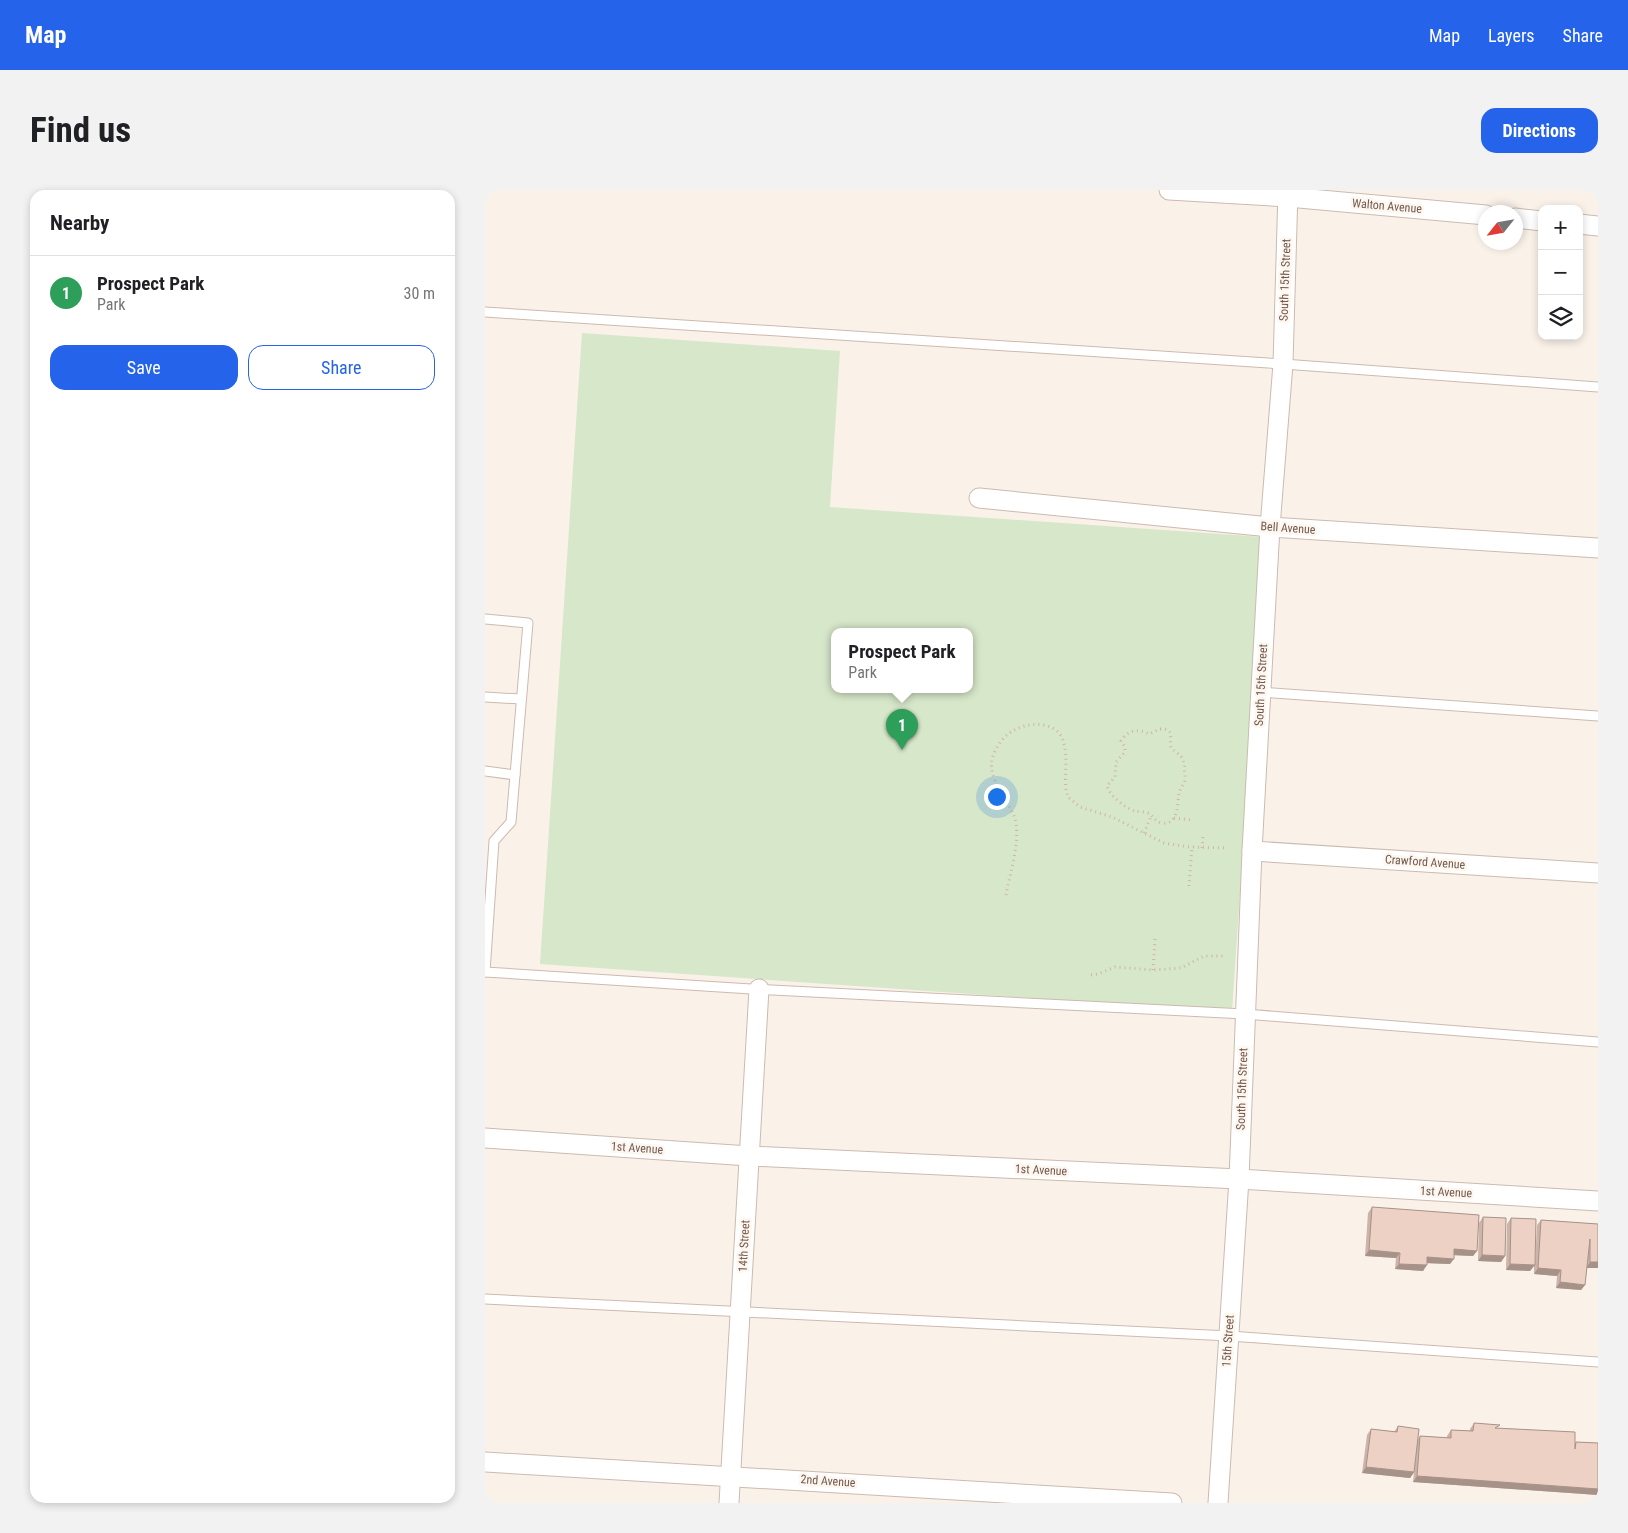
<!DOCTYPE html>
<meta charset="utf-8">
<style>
:root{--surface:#fff;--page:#f2f2f2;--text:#202124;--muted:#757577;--line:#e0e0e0;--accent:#2563eb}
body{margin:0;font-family:"Roboto Condensed",sans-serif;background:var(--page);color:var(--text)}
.controls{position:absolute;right:15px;top:15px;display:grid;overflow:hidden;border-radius:10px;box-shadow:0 2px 8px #0003}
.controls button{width:45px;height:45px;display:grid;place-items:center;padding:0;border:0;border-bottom:1px solid var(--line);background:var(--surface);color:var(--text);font:25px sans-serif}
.compass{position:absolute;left:993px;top:15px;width:45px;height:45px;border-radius:50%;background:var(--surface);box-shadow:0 2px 8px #0003;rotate:239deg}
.you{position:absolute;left:511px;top:606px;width:18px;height:18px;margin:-12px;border:4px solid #fff;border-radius:50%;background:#1a73e8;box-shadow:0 0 0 8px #1a73e833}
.badge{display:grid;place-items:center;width:32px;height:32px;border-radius:50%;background:var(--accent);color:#fff;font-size:16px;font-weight:700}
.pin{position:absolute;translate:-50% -41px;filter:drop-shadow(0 1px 2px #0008)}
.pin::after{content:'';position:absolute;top:26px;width:18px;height:15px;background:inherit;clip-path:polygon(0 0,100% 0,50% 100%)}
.popup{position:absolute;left:346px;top:438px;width:142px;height:65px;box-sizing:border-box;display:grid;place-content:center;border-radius:10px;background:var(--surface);filter:drop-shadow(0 1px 4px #0005);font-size:16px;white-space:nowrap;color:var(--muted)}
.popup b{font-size:19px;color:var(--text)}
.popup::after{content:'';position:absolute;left:50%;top:100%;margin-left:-10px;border:10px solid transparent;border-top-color:var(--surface)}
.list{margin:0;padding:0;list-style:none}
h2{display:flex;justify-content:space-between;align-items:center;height:65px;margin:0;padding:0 20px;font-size:21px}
h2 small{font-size:16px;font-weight:400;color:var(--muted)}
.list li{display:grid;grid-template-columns:32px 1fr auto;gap:15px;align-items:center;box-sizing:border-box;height:75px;padding:0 20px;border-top:1px solid var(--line)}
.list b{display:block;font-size:19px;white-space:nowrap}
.list p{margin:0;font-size:16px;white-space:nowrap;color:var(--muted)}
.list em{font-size:16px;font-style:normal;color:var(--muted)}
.actions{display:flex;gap:10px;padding:15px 20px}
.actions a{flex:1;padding:11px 0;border:1px solid var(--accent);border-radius:15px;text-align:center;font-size:18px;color:var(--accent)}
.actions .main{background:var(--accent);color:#fff}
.icon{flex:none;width:28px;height:28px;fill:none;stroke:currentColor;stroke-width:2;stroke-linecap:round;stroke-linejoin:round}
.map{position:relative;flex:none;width:1113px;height:1313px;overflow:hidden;border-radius:15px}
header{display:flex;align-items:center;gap:30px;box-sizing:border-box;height:70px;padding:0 25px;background:var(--accent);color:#fff}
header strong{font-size:24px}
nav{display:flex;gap:28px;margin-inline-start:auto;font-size:18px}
.intro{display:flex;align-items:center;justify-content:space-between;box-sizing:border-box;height:120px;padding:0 30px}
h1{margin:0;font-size:35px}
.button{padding:12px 22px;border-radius:15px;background:var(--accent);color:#fff;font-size:18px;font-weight:700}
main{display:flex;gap:30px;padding:0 30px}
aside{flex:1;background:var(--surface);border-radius:15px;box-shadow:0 2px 8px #0003}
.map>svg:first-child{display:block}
</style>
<header>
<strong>Map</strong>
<nav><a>Map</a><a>Layers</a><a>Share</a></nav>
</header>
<div class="intro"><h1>Find us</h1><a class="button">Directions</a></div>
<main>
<aside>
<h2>Nearby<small></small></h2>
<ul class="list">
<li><span class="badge" style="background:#2e9e5b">1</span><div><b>Prospect Park</b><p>Park</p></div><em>30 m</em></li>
</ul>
<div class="actions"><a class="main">Save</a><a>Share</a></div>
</aside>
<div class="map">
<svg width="1113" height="1313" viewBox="0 0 1113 1313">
<rect width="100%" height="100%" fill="#faf2e9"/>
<path fill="#d7e7c9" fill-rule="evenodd" d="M97 143 355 161 345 317 779 347 747 822 55 774ZM350 441H484V499H350Z"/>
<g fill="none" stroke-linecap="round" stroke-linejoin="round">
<defs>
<g id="service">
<polyline points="0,122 798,174 1113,197"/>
<polyline points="0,429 43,433 26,632 9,651 0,782"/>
<polyline points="776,502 1113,526"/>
<polyline points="0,507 36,509"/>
<polyline points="0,581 30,585"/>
<polyline points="0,782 266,799 760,824 1113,852"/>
<polyline points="0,1109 744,1146 1113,1172"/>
</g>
<g id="minor">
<polyline points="684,0 803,7 1001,25"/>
<polyline points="1030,28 1057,31"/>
<polyline points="1094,34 1113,36"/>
<polyline points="494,308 785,337 1113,358"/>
<polyline points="767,661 1113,683"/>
<polyline points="0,948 264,966 754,989 1113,1011"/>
<polyline points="0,1272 687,1313"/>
<polyline points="244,1313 274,799"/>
<polyline points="733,1313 754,989 767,661 785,337 798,174 803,0"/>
</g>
</defs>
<use href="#service" stroke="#ccbab0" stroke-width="11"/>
<use href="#minor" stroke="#ccbab0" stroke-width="21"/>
<g stroke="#d2b4a7" stroke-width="3" stroke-dasharray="1 4" stroke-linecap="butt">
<path d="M675 539C690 538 684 548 686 558L696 566 700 575C698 580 701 584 700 590 699 595 695 598 694 603 692 614 694 635 677 633 671 632 669 628 665 624 661 621 654 622 650 621 641 619 624 605 622 596L630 587 631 572 640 562V557L636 551C643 540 653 538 664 544Z"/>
<polyline points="689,628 707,630"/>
<polyline points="659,643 666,626"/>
<polyline points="717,658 718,647"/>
<polyline points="704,696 707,657"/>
<path d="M521 705C525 683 537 647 529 626 521 606 501 588 508 566 511 557 518 547 526 542 540 532 569 530 577 548 584 564 579 584 581 601L583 607 595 617 627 627 679 653 705 657 743 658"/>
<polyline points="668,780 670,749"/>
<polyline points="606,785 613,784 630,777 668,780 696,778 719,766 739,766"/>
</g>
<use href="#service" stroke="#fff" stroke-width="9"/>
<use href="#minor" stroke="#fff" stroke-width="19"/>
</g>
<g fill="#ccb4a9">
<polygon points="887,1017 992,1061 988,1066 969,1065 965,1074 942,1073 938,1081 910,1079 911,1068 880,1066 883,1023"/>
<polygon points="998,1027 1020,1066 1016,1072 993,1071 994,1033"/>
<polygon points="1026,1028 1050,1074 1052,1035 1056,1030 1113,1034 1113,1078 1102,1078 1100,1095 1096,1100 1071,1098 1072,1086 1049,1084 1049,1075 1045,1081 1021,1080 1022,1034"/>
<polygon points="989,1233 1090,1254 1091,1252 1113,1253 1113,1305 928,1292 929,1283 925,1288 877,1283 882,1245 886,1239 909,1242 913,1236 933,1249 935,1246 962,1248 962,1246 966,1240 985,1241 985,1239"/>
</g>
<g fill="#a69289">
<polygon points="969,1059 992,1061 988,1066 965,1065"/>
<polygon points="884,1060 915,1063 911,1068 880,1066"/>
<polygon points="997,1065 1020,1066 1016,1072 993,1071"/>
<polygon points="942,1067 969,1069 965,1074 938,1073"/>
<polygon points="1105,1072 1113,1072 1113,1078 1101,1078"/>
<polygon points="914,1074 942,1075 938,1081 910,1079"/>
<polygon points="1025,1074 1050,1075 1045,1081 1021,1080"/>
<polygon points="1053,1078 1076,1080 1072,1086 1049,1084"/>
<polygon points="1075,1092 1100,1095 1096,1100 1071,1098"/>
<polygon points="881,1277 929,1282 925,1288 877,1283"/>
<polygon points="932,1286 1113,1299 1113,1305 928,1292"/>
</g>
<g fill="#edd1c4" stroke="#a69289">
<polygon points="887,1017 994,1025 992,1061 969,1059 969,1069 942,1067 942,1075 914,1074 915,1063 884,1060"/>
<polygon points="998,1027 1021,1028 1020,1066 997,1065"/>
<polygon points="1026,1028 1051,1029 1050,1075 1025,1074"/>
<polygon points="1056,1030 1113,1034 1113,1072 1105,1072 1105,1049 1100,1095 1075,1092 1076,1080 1053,1078"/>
<polygon points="989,1233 1015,1235 1010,1238 1090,1242 1090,1259 1091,1252 1113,1253 1113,1299 932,1286 935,1246 966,1248 966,1240 988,1241"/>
<polygon points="913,1236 934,1239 929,1282 881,1277 886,1239 912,1242"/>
</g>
<g text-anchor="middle" stroke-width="5" stroke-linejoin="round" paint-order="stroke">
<g font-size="12" fill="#72594f" stroke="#fdf7ef">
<text transform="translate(902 16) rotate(5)" y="4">Walton Avenue</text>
<text transform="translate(800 90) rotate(-88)" y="4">South 15th Street</text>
<text transform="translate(803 338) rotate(4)" y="4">Bell Avenue</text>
<text transform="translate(776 495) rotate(-87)" y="4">South 15th Street</text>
<text transform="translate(940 672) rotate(4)" y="4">Crawford Avenue</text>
<text transform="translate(757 899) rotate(-88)" y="4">South 15th Street</text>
<text transform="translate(152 958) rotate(4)" y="4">1st Avenue</text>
<text transform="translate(556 980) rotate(3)" y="4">1st Avenue</text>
<text transform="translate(961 1002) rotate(3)" y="4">1st Avenue</text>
<text transform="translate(259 1056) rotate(-87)" y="4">14th Street</text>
<text transform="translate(743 1151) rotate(-86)" y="4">15th Street</text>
<text transform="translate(343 1291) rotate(4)" y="4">2nd Avenue</text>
</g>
</g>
</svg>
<div class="controls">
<button>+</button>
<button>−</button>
<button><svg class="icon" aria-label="layers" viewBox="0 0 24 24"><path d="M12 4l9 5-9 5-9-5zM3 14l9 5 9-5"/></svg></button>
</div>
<svg class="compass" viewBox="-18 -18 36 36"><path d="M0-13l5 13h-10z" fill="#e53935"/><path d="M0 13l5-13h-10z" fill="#757577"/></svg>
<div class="you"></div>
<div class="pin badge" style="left:417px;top:560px;background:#2e9e5b">1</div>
<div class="popup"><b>Prospect Park</b>Park</div>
</div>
</main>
